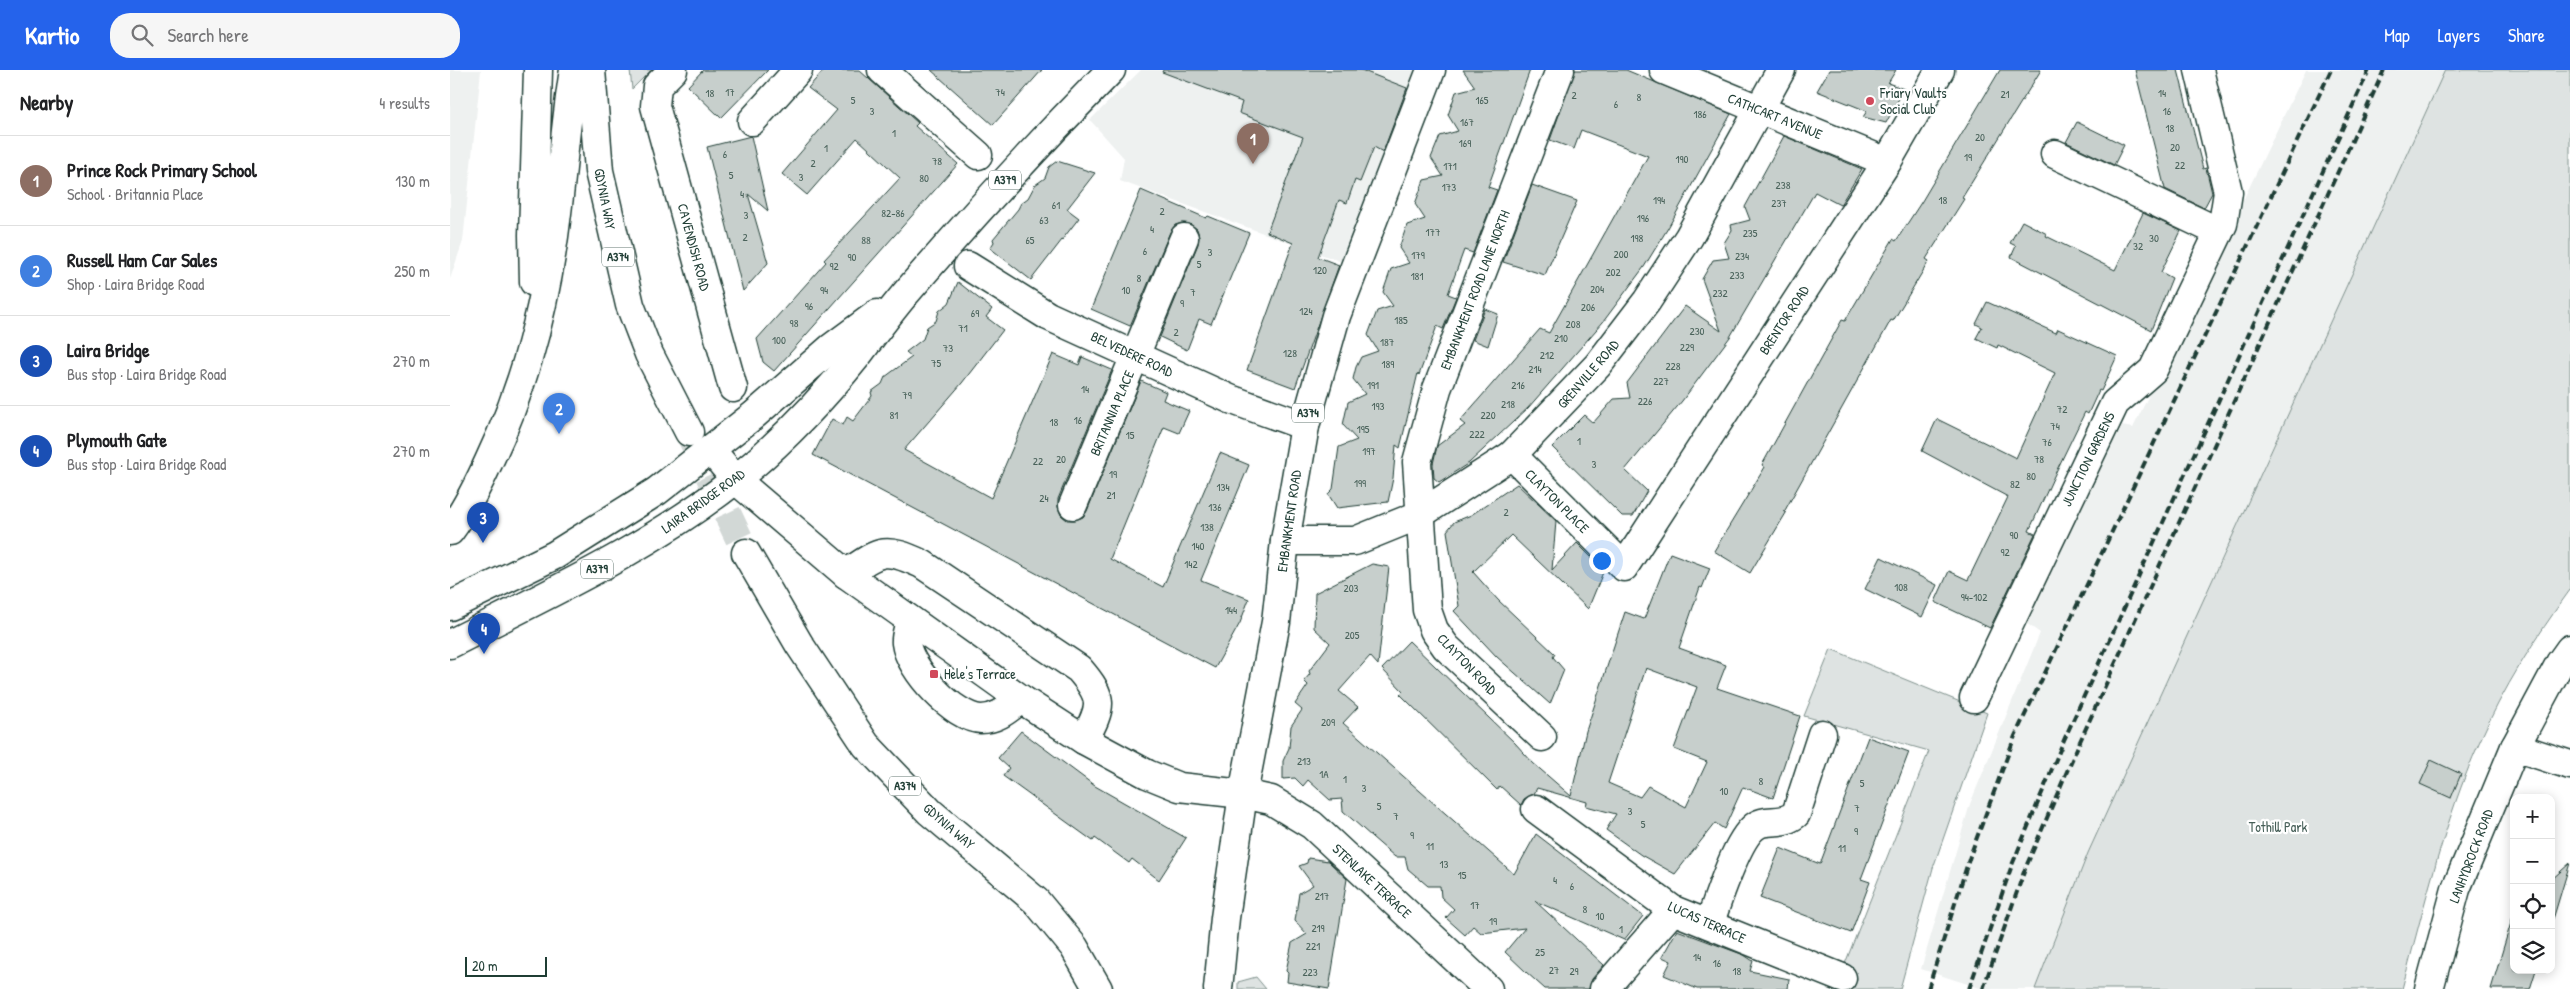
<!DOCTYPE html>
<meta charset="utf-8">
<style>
:root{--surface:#fff;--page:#f6f6f6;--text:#202124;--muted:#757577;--line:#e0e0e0;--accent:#2563eb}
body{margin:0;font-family:"Patrick Hand",sans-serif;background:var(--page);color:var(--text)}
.controls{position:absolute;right:15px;bottom:15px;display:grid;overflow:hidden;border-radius:10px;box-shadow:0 2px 12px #0003}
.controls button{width:45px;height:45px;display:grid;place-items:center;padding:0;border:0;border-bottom:1px solid var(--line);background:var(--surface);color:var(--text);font:25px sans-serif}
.scale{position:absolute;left:15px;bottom:12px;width:82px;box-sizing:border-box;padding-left:5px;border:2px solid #1f3d34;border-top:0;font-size:14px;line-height:18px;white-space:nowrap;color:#1f3d34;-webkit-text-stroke:4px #fff;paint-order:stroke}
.you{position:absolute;left:1151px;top:490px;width:18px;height:18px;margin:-12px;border:4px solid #fff;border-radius:50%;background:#1a73e8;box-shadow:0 0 0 8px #1a73e833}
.badge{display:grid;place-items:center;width:32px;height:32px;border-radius:50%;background:var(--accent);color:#fff;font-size:16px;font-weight:700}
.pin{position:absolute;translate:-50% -41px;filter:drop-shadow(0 1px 2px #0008)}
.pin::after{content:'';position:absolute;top:26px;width:18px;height:15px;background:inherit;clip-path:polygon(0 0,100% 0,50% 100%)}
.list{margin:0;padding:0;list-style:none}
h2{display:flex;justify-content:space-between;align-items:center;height:65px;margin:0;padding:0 20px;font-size:21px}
h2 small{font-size:16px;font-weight:400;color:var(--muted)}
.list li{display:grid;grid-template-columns:32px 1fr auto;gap:15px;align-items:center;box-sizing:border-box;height:90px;padding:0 20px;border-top:1px solid var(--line)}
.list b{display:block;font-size:19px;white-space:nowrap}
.list p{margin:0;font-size:16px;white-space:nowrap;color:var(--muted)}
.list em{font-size:16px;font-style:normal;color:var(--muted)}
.icon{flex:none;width:28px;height:28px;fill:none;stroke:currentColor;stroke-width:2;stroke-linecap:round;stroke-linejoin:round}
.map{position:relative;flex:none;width:2120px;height:919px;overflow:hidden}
header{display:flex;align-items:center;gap:30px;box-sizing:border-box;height:70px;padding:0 25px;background:var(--accent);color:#fff}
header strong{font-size:24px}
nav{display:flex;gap:28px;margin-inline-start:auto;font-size:18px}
.search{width:350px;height:45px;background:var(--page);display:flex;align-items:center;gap:12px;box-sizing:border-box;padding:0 18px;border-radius:20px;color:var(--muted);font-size:19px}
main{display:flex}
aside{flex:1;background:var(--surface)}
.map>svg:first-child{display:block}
</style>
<header>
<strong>Kartio</strong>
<div class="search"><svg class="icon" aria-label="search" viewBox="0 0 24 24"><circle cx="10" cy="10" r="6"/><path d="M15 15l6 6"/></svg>Search here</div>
<nav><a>Map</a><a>Layers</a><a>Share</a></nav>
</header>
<main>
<aside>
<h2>Nearby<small>4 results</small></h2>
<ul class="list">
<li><span class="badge" style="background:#8d6e63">1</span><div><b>Prince Rock Primary School</b><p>School · Britannia Place</p></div><em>130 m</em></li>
<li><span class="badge" style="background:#3f7fe0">2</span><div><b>Russell Ham Car Sales</b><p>Shop · Laira Bridge Road</p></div><em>250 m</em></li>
<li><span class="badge" style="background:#1a4fb4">3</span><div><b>Laira Bridge</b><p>Bus stop · Laira Bridge Road</p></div><em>270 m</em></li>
<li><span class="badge" style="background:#1a4fb4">4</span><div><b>Plymouth Gate</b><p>Bus stop · Laira Bridge Road</p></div><em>270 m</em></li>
</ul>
</aside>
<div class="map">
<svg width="2120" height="919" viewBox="0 0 2120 919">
<rect width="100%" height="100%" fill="#fff"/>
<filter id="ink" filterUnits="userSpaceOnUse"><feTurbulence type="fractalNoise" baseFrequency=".02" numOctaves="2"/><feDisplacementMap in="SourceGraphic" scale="10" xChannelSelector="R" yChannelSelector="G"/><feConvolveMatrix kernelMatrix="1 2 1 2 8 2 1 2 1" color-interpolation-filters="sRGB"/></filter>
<g filter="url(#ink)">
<g fill="#eef1f0">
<polygon points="0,0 31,0 13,171 0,209"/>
<polygon points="691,0 967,0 895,193 670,111 674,88 640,50"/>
<polygon points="1856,0 1995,0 1638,783 1585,919 1533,919 1471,899 1520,734 1590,563 1573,551 1672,356 1683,358"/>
</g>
<g fill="#dee3e2" stroke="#7e908b">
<polygon points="180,0 201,0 182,19"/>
<path d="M1995 0H2120V520C2085 568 2053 619 2029 673 1994 752 1974 836 1952 919H1585L1638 783Z"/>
<polygon points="1381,579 1537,643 1483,798 1450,919 1385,919 1479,681 1354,646"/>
<polygon points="806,907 816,919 788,919 788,912"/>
</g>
<g fill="#c7cfcc" stroke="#1f3d34" fill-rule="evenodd">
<polygon points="253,0 318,0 271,48 238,16"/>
<polygon points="374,0 409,0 468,53 465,56 508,94 324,301 313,292 307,269 376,192 374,190 450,108 407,68 357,125 332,104 387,40 358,18"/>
<polygon points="481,0 592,0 543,55"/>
<polygon points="713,0 911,0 957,18 933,82 924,77 910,112 905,110 897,133 889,130 868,187 889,195 845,318 797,300 843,173 817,162 853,67 789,43 792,32 712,2"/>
<polygon points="1013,0 1080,0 1038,117 1047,120 1023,183 1014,180 998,224 1006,227 993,259 987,256 969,305 968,303 950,378 946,375 943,408 938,432 887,438 878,424 883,419 889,377 907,370 893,355 898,332 915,324 903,309 906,297 911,287 928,281 918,265 927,241 943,236 933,222 941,199 959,193 949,178 957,155 975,149 965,134 974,110 993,106 981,88 990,66 1008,61 998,45 1006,22 1025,17"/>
<polygon points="1125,0 1176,0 1281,44 1218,158 1194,197 1153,252 1078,338 1019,393 989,412 984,408 983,394 987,376 1015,355 1010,351 1090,259 1099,263 1198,86 1131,60 1124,79 1100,70"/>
<polygon points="1379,0 1446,0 1438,13 1454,19 1436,53 1413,47 1417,41 1367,21"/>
<polygon points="1550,0 1591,0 1512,128 1514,129 1476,189 1479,191 1443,251 1441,250 1334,442 1336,443 1300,503 1264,481 1315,397 1312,395 1392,250 1395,251 1443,169 1446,171 1472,131"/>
<polygon points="1685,0 1728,0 1753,99 1756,98 1762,123 1754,138 1715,119"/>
<polygon points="1627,52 1674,75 1664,95 1616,72"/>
<polygon points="301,66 318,141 298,124 318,193 293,221 257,77"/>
<polygon points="1334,66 1412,99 1390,135 1365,122 1280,267 1232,331 1175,400 1197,421 1183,446 1172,446 1102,377 1134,345 1143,353 1164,329 1180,328 1177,313 1235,236 1271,261 1252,209 1263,190 1279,188 1274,173 1282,160 1281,155 1300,150 1295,137"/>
<polygon points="607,91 645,103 617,139 629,148 581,210 540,178 544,172 543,169 568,139 571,133 578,128 585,115 595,108 599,97"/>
<polygon points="1082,115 1127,131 1095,205 1053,192"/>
<polygon points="691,120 756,148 758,146 799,163 761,254 749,249 737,280 710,267 748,174 749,166 747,159 740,154 732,153 725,155 720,162 680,256 641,239"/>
<polygon points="1693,143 1731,161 1711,202 1722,208 1701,260 1561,187 1566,176 1560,173 1572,151 1597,164 1596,166 1665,200"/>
<polygon points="508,212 542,239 536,247 553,260 512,313 454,380 541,428 603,284 629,295 632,287 662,300 608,429 608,437 611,445 617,450 625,450 633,447 637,441 691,311 716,322 713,330 739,341 729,363 714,357 660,489 713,517 770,383 799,395 751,510 799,529 790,553 765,598 363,385 382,349 393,355 397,347 403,351 422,326 421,322 432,314 435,307 462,287 456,282 473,269 477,257 486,251 489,241 499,233"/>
<polygon points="1537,232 1606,263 1608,259 1667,286 1651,321 1649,320 1638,344 1635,342 1604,406 1579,461 1585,464 1540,558 1485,532 1499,501 1518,510 1558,427 1472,381 1487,349 1566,388 1605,303 1548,275 1547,278 1526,268 1532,257 1526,254"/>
<polygon points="1035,239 1048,244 1038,276 1023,270"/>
<polygon points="1067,414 1106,451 1102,500 1127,473 1154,500 1138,539 1061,465 1023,502 1048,530 1105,584 1103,587 1114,600 1100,634 1047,587 1004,541 1009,536 997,461 1004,452 1021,445"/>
<path d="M1220 483 1260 498 1252 518 1250 517 1229 578 1276 595 1267 618 1350 646 1323 728 1293 717 1274 759 1265 753 1225 804 1191 785 1156 760 1166 744 1136 736 1137 732 1087 718 1084 724 1074 729 1071 735 1050 716 1047 720 950 624 953 621 932 599 959 571 1065 673 1083 693 1121 726 1136 661 1175 542 1194 549ZM1196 598 1247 617 1224 679 1257 692 1236 737 1198 716 1190 727 1158 713Z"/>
<polygon points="1431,487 1487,515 1472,547 1415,519"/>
<polygon points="922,494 939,497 928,595 920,586 889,621 908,637 893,653 1064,804 1086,764 1193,846 1174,870 1085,831 1154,895 1142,909 1139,919 1095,919 1076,902 1055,882 1075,858 1031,863 1023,856 1015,865 996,848 1004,839 991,827 990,816 978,816 958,799 955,787 945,787 922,767 893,741 892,729 880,730 858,710 853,716 845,708 833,709 833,691 839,678 841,656 852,640 845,634 858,615 854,611 860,604 859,601 880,573 864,558 865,523"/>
<polygon points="571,661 645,716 736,768 709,810 682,789 679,793 645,768 643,771 553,706 559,698 548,688"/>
<polygon points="1418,667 1459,682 1411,809 1420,812 1401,863 1310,828 1330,778 1370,794"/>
<polygon points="1981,690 2011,704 2001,728 1970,714"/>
<polygon points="858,788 878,791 897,809 879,919 837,912 838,903 836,901 842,873 857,864 845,851 849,823 863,815 849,796 857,793"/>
<polygon points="2120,793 2104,846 2101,853 2101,810"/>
<polygon points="2063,846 2064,900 2086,900 2080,919 2041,919"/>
<polygon points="1227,860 1294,885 1303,891 1300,901 1339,909 1338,919 1247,919 1214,905 1221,891 1212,887"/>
</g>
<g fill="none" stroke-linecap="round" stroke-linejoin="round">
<polyline stroke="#d2d8d6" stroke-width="28" stroke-dasharray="28 14" stroke-linecap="butt" points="241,367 296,483"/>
<defs>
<g id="street">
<polyline points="223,0 207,16 205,36 283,318"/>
<polyline points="432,0 528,85"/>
<polyline points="1214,0 1437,92"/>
<polyline points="302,51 348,0"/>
<polyline points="1605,84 1769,162"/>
<polyline points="518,196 598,246 780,329 855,356"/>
<polyline points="1062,385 1174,497 1437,92 1490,0"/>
<polyline points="623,435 734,168"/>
<polyline points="835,471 905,471 969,445 1062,385 1148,295 1197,231 1239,167 1331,0"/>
<path d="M396 504C430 481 433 476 472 494L629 599C655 629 652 636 634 670"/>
<path d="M460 550C459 557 455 566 456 573 459 599 504 648 531 649 548 649 559 638 571 629"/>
<polyline points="1524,628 1665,333 1703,300 1773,154 1778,122 1749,0"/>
<polyline points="1092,667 996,577 984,560 977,540 967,392 987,319 1110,0"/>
<polyline points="2065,677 2120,695"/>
<polyline points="793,724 821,730 862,755 1038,919"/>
<polyline points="1086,739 1223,840 1392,908"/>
<path d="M1259 854C1268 831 1287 766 1307 755 1318 748 1331 756 1346 744L1372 664"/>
<polyline points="1154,919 1223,840"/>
<polyline points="1979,919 2006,819 2065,677 2110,593 2120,579"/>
</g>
<g id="primary">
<polyline points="141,0 149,101 180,235 199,284 239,362"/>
<polyline points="84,212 83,165 88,0"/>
<polyline points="261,380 286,410 396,504 571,629 634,670 697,704 729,717 793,724"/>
<path d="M0 461C16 440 28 415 39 391 76 314 97 229 107 143 113 95 116 48 124 0"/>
<polyline points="296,483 349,574 416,675 480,742 586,831 624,877 648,919"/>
<polyline points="0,536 105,485 207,421 304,345 381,278 427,244"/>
<path d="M0 574C98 524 199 478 285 410 330 374 371 331 407 286 423 265 439 243 456 223 522 146 590 72 661 0"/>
<polyline points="768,919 775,848 793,724 826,552 835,471 855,356 886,246 981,0"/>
</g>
</defs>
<use href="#street" stroke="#1f3d34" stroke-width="31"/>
<use href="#primary" stroke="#1f3d34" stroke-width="31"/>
<use href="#street" stroke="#fff" stroke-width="28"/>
<use href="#primary" stroke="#fff" stroke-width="28"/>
<g stroke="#1f3d34" stroke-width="4" stroke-dasharray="8 4" stroke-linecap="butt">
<polyline points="1478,919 1520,786 1565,666 1881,0"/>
<polyline points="1519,919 1562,795 1614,670 1919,0"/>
<polyline points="1533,919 1575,799 1627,678 1934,0"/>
</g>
</g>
</g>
<g fill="#d1495b" stroke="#fff" stroke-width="2">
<circle cx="1420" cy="31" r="5"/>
<rect x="479" y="599" width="10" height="10" rx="2.5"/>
</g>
<g text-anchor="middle" stroke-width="4.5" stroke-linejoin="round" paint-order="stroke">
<g font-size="11" fill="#49625a">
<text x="280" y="26">17</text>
<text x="550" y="26">74</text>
<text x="260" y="27">18</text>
<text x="1712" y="27">14</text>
<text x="1555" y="28">21</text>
<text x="1124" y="29">2</text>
<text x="1189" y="31">8</text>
<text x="403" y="34">5</text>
<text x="1032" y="34">165</text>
<text x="1166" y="38">6</text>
<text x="422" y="45">3</text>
<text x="1717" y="45">16</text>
<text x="1250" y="48">186</text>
<text x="1017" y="56">167</text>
<text x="1720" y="62">18</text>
<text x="444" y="67">1</text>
<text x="1530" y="71">20</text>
<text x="1015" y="77">169</text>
<text x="1725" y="81">20</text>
<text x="376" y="82">1</text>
<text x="275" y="88">6</text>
<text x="1518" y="91">19</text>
<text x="1232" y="93">190</text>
<text x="487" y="95">78</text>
<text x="363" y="97">2</text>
<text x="1730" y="99">22</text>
<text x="1000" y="100">171</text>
<text x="281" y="109">5</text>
<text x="351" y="111">3</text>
<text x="474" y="112">80</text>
<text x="1333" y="119">238</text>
<text x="999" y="121">173</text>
<text x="292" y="128">4</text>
<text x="1209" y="134">194</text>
<text x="1493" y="134">18</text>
<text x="1329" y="137">237</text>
<text x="606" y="139">61</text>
<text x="712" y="145">2</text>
<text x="443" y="147">82-86</text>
<text x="296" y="149">3</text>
<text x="1193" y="152">196</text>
<text x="594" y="154">63</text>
<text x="702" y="163">4</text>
<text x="983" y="166">177</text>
<text x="1300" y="167">235</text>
<text x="295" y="171">2</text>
<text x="1187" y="172">198</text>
<text x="1704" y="172">30</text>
<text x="416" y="174">88</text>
<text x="580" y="174">65</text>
<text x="1688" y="180">32</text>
<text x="695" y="185">6</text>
<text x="760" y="186">3</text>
<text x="1171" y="188">200</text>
<text x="968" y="189">179</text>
<text x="1292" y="190">234</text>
<text x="402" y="191">90</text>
<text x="749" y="198">5</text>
<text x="384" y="200">92</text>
<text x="870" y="204">120</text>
<text x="1163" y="206">202</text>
<text x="1287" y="209">233</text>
<text x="967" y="210">181</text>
<text x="689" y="212">8</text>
<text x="1147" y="223">204</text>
<text x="374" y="224">94</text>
<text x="676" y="224">10</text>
<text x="743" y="226">7</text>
<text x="1270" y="227">232</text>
<text x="732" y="237">9</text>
<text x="359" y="240">96</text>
<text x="1138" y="241">206</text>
<text x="856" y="245">124</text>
<text x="525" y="247">69</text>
<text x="951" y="254">185</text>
<text x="344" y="257">98</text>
<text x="1123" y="258">208</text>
<text x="513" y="262">71</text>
<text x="1247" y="265">230</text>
<text x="726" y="266">2</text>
<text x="1111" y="272">210</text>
<text x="329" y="274">100</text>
<text x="937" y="276">187</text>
<text x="1237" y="281">229</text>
<text x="498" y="282">73</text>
<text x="840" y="287">128</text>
<text x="1097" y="289">212</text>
<text x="486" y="297">75</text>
<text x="938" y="298">189</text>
<text x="1223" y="300">228</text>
<text x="1085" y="303">214</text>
<text x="1211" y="315">227</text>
<text x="923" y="319">191</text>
<text x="1068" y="319">216</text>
<text x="635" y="323">14</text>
<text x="457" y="329">79</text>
<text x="1195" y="335">226</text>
<text x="1058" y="338">218</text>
<text x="928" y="340">193</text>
<text x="1612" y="343">72</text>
<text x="444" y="349">81</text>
<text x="1038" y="349">220</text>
<text x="628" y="354">16</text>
<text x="604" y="356">18</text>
<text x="1605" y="360">74</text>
<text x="913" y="363">195</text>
<text x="1027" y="368">222</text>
<text x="680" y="369">15</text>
<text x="1129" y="375">1</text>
<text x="1597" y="376">76</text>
<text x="919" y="385">197</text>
<text x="611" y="393">20</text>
<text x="1589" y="393">78</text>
<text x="588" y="395">22</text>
<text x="1144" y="398">3</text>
<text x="663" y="408">19</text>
<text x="1581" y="410">80</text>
<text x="910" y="417">199</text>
<text x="1565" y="418">82</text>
<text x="773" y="421">134</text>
<text x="661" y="429">21</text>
<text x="594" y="432">24</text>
<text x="765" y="441">136</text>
<text x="1056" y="446">2</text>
<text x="757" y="461">138</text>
<text x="1564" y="469">90</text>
<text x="748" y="480">140</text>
<text x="1555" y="486">92</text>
<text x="741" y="498">142</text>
<text x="1451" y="521">108</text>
<text x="901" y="522">203</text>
<text x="1524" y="531">94-102</text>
<text x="781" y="544">144</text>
<text x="902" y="569">205</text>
<text x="878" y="656">209</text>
<text x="854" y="695">213</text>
<text x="874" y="708">1A</text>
<text x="895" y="713">1</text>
<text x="1311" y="715">8</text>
<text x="1412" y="717">5</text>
<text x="914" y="722">3</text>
<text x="1274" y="725">10</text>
<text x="929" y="740">5</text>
<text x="1407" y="742">7</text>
<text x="1180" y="745">3</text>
<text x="946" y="750">7</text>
<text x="1193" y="758">5</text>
<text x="1406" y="765">9</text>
<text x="962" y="769">9</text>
<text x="980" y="780">11</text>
<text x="1392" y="782">11</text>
<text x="994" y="798">13</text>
<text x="1012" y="809">15</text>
<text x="1105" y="814">4</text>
<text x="1122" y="820">6</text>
<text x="872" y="830">217</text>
<text x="1025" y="839">17</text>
<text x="1135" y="843">8</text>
<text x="1150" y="850">10</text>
<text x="1043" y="855">19</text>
<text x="868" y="862">219</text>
<text x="1171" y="863">1</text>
<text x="863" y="880">221</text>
<text x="1090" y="886">25</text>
<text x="1247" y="891">14</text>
<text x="1267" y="897">16</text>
<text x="1104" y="904">27</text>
<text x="1124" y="905">29</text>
<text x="1287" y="905">18</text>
<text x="860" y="906">223</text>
</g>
<g fill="#fff" stroke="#627771" stroke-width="1">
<rect x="539" y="100.5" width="32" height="19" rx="4"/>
<rect x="152" y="177.5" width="32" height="19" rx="4"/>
<rect x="842" y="333.5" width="32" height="19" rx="4"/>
<rect x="131" y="489.5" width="32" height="19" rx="4"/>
<rect x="439" y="706.5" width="32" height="19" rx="4"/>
</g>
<g font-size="12" font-weight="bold" fill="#1f3d34">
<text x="555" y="114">A379</text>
<text x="168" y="191">A374</text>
<text x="858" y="347">A374</text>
<text x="147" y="503">A379</text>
<text x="455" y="720">A374</text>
</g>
<g font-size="14" fill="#1f3d34" stroke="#fff" text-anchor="start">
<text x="1430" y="28">Friary Vaults<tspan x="1430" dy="16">Social Club</tspan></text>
<text x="494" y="609">Hele's Terrace</text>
</g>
<g font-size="14" fill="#1f3d34" stroke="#fff">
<text transform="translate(1325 46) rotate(22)" y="5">CATHCART AVENUE</text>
<text transform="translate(155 129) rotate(79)" y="5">GDYNIA WAY</text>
<text transform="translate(244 177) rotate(75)" y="5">CAVENDISH ROAD</text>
<text transform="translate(1025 220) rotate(-69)" y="5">EMBANKMENT ROAD LANE NORTH</text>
<text transform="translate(1334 250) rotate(-57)" y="5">BRENTOR ROAD</text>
<text transform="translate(682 284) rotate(25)" y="5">BELVEDERE ROAD</text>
<text transform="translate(1138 304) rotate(-49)" y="5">GRENVILLE ROAD</text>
<text transform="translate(662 343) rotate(-67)" y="5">BRITANNIA PLACE</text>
<text transform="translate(1638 389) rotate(-64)" y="5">JUNCTION GARDENS</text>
<text transform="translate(253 431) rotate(-36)" y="5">LAIRA BRIDGE ROAD</text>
<text transform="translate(1107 431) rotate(45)" y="5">CLAYTON PLACE</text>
<text transform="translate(839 451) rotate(-82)" y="5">EMBANKMENT ROAD</text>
<text transform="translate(1017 594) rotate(46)" y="5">CLAYTON ROAD</text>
<text transform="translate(499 756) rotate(41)" y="5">GDYNIA WAY</text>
<text transform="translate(2021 786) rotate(-69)" y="5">LANHYDROCK ROAD</text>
<text transform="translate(922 811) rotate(43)" y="5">STENLAKE TERRACE</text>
<text transform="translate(1257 852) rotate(24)" y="5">LUCAS TERRACE</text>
</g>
<g font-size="14" fill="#455e57" stroke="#fff">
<text x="1828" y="762">Tothill Park</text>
</g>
</g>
</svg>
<div class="controls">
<button>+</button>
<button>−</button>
<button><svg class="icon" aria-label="locate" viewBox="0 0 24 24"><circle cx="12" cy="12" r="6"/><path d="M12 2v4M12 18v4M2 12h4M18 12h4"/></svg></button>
<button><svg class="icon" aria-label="layers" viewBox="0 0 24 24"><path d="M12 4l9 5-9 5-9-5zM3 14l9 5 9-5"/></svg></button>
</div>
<div class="scale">20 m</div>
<div class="you"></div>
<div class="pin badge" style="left:803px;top:94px;background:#8d6e63">1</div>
<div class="pin badge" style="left:109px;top:364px;background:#3f7fe0">2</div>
<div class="pin badge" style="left:33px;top:473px;background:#1a4fb4">3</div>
<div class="pin badge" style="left:34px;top:584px;background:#1a4fb4">4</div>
</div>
</main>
